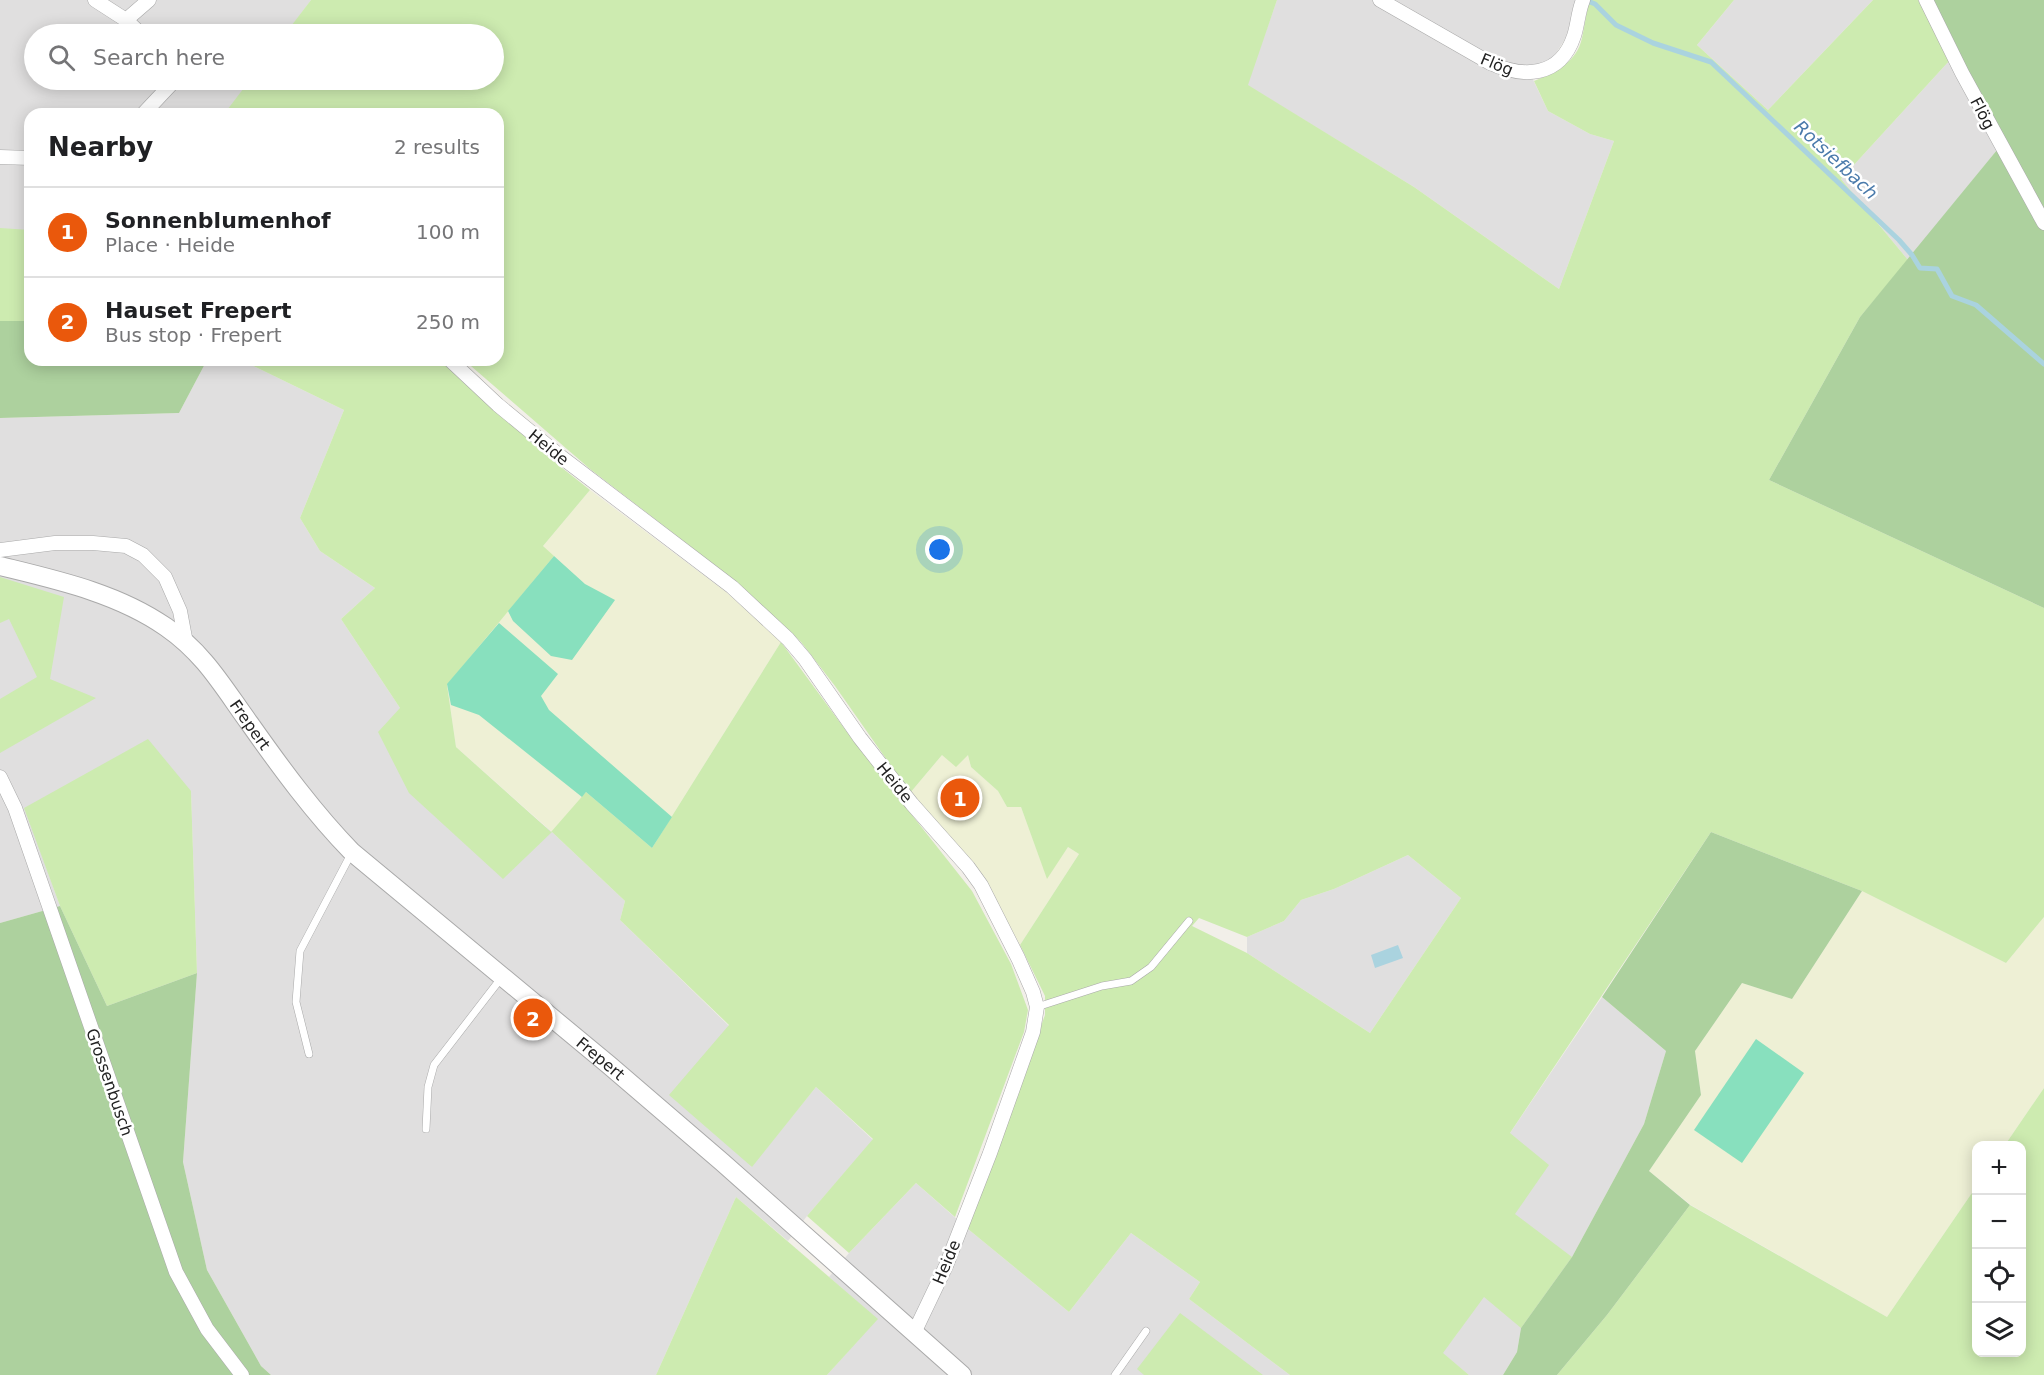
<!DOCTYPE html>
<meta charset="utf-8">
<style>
:root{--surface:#fff;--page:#f2f2f2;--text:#202124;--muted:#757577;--line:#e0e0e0;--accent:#ea580c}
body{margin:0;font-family:"DejaVu Sans",sans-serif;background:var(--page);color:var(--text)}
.controls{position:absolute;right:18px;bottom:18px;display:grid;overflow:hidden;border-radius:12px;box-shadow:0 3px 15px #0003}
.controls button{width:54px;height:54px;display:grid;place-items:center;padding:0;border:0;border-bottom:2px solid var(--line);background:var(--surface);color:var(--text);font:30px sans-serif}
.you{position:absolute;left:940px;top:550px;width:21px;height:21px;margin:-15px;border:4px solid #fff;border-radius:50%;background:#1a73e8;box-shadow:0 0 0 9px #1a73e833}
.badge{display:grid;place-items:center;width:39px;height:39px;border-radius:50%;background:var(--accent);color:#fff;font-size:20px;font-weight:700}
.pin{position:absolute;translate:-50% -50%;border:3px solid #fff;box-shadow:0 2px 6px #0006}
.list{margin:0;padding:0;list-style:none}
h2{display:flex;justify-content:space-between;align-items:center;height:78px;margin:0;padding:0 24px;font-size:26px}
h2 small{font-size:20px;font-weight:400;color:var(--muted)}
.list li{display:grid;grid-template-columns:39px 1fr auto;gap:18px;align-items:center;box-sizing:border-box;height:90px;padding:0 24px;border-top:2px solid var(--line)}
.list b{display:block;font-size:22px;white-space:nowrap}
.list p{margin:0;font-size:20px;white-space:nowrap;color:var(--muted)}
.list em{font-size:20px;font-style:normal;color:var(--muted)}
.icon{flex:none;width:33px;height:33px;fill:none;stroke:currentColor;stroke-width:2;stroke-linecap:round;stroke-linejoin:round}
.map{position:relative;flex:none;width:2044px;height:1375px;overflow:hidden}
.search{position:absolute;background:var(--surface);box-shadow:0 3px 15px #0003;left:24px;top:24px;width:480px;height:66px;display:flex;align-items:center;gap:15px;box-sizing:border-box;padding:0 21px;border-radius:33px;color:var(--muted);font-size:22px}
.panel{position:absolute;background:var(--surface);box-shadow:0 3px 15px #0003;left:24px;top:108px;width:480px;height:258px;border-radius:18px}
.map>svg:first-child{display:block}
</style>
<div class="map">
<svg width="2044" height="1375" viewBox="0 0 2044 1375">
<rect width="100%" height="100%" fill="#f2efe9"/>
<g fill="#e0dfdf">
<polygon points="0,0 311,0 286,34 34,34 34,80 252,80 225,114 30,114 30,321 0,321"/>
<polygon points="1277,0 1577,0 1568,34 1553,58 1539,65 1527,67 1548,111 1590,134 1614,141 1559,289 1414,187 1247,85"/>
<polygon points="1734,0 1873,0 1768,110 1697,45"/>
<polygon points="1950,60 1997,150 1908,260 1841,179"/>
<polygon points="207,360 241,360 344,410 300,518 320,551 375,588 341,619 400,708 552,832 625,901 620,920 729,1026 751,1167 816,1087 873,1140 807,1216 788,1241 736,1197 656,1375 271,1375 261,1366 207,1270 183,1162 197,973 191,791 25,808 60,906 0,923 0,418 179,413"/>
<polygon points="1408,855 1461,898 1370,1033 1247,953 1247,937 1284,921 1301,900 1334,889"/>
<polygon points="1602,997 1666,1051 1644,1124 1572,1257 1521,1328 1517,1352 1503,1375 1469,1375 1442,1353 1459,1331 1458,1210"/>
<polygon points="916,1183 968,1229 1069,1312 1131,1233 1200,1282 1189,1299 1290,1375 827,1375 877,1319 829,1277 849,1253"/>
</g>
<g fill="#eef0d5">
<polygon points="590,490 726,592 781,642 652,848 552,832 456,747 447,684 553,556 543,546"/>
<polygon points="968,754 971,767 998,791 1007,807 1021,807 1047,878 1068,847 1079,854 1020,945 980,873 910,793 942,755"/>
<polygon points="1862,891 2006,963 2044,917 2044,1088 2005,1145 1976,1146 1976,1187 1887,1317 1691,1205 1649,1171 1701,1095 1695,1051 1742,983 1792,999"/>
</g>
<g fill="#cdebb0" fill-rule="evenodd">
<path d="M311 0H1277L1248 85 1414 187 1559 289 1614 141 1590 134 1548 111 1534 81C1555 73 1577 62 1582 38 1585 25 1586 12 1590 0H1734L1697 45 1768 110 1873 0H1918L1950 60 1841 179 1908 260 1860 317 1769 480 2044 608V917L2006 963 1862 891 1711 832 1510 1133 1549 1165 1515 1214 1572 1257 1521 1328 1484 1297 1443 1353 1469 1375H1290L1189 1299 1200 1282 1131 1233 1069 1312 968 1229 1045 1015V996L1020 945 1079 854 1068 847 1047 879 1021 807H1007L998 791 971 767 968 755 956 767 942 755 910 793 835 686 801 642 738 583 590 469 464 360H498V114H224L250 80H494V34H285ZM1408 855 1461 898 1370 1033 1247 953 1192 926 1199 918 1247 937 1284 921 1301 900 1334 889Z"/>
<polygon points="0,228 30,230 30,321 0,321"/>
<polygon points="241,360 440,360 542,452 590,490 543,546 554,556 447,685 456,747 551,832 586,792 652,848 781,642 855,743 972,891 1011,964 1028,1010 1024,1032 955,1217 916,1183 849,1253 807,1216 873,1139 816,1087 752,1167 669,1095 729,1025 620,920 625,901 552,832 503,879 409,793 378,732 400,708 341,619 375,588 320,551 300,518 344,410"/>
<polygon points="0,577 64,597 50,679 96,698 0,753 0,699 37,677 9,619 0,623"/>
<polygon points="148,739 191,791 197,973 107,1006 60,906 24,808"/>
<polygon points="2044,1088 2044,1375 1557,1375 1607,1315 1690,1205 1887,1317 1976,1187 1976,1352 2022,1352 2022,1146 2005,1145"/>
<polygon points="736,1197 878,1319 827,1375 656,1375"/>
<polygon points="1180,1313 1263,1375 1144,1375 1137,1369"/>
</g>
<g fill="#add19e">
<polygon points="1930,0 2044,0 2044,608 1769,480 1860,317 1997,150"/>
<polygon points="0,321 30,321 30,360 207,360 179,413 0,418"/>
<polygon points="1711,832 1862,891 1792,999 1742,983 1695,1051 1701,1095 1649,1171 1690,1205 1607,1315 1557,1375 1503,1375 1517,1352 1521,1328 1572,1257 1644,1124 1666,1051 1602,997"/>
<polygon points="60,906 107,1006 197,973 183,1162 207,1270 261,1366 271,1375 0,1375 0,923"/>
</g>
<g fill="#88e0be">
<polygon points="554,556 585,584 615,600 572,660 551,656 513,621 508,611"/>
<polygon points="499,623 558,674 541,696 549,710 672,817 652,848 586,792 582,797 479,715 451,705 447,684"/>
<polygon points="1756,1039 1804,1073 1742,1163 1694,1130"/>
</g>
<polygon fill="#aad3df" points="1398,945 1403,958 1375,968 1371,955"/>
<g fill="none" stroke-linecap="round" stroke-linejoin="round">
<polyline stroke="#aad3df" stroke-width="5" points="1585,0 1595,4 1616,25 1653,43 1711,62 1899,240 1912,255 1920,268 1937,269 1952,296 1976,305 2044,364"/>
<defs>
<g id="service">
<polyline points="1037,1007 1102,986 1131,981 1151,967 1189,921"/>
<polyline points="309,1054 296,1002 300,951 351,854"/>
<polyline points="426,1129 428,1087 434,1065 502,977"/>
<polyline points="1115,1375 1146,1331"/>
</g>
<g id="minor">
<polyline points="95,0 126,20 141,34"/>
<path d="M1380 0 1490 63C1523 78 1560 78 1574 36 1578 24 1578 12 1583 0"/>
<polyline points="1926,0 1962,73 2044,223"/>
<polyline points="126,20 149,0"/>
<polyline points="144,113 175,80"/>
<polyline points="0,157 30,158"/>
<polyline points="450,360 498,405 560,456 732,587 788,639 805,659 860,738 912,804 968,867 981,885 1018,958 1033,992 1037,1007 1033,1032 990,1153 946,1266 914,1333"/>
<polyline points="0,550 55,543 93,543 126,546 143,555 165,577 180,611 186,643"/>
<polyline points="0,777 15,808 176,1272 207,1329 242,1375"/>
</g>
<g id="tertiary">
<path id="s1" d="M0 566C57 580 117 593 166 627 205 654 223 687 250 724 281 768 314 813 352 852L609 1065 722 1162 962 1375"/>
</g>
</defs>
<use href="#service" stroke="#a9a9a9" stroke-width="8"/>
<use href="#minor" stroke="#a9a9a9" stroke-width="15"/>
<use href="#tertiary" stroke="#a9a9a9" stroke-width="20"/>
<use href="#service" stroke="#fff" stroke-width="7"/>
<use href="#minor" stroke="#fff" stroke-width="14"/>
<use href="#tertiary" stroke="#fff" stroke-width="18"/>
</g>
<g text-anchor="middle" stroke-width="5" stroke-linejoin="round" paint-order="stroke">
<g font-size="16" fill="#222" stroke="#fff">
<text transform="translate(1497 64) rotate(22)" y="6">Flög</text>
<text transform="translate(1983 113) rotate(62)" y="6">Flög</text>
<text transform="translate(549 447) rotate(39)" y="6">Heide</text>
<text dy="6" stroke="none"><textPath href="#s1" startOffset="308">Frepert</textPath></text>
<text transform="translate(895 782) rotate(51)" y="6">Heide</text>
<text dy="6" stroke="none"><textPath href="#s1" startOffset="794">Frepert</textPath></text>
<text transform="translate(110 1082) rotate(71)" y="6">Grossenbusch</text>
<text transform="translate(946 1262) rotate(-67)" y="6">Heide</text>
</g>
<g font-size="18" font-style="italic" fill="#4a7aab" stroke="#fff">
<text transform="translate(1836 160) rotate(43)" y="6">Rotsiefbach</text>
</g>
</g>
</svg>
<div class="controls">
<button>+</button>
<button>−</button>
<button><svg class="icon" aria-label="locate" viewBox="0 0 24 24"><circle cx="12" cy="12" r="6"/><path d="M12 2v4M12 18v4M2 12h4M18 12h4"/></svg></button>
<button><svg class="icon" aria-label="layers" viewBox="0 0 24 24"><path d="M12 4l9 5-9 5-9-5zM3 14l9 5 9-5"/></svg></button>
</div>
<div class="you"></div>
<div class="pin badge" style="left:960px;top:798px">1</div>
<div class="pin badge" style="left:533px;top:1018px">2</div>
<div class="search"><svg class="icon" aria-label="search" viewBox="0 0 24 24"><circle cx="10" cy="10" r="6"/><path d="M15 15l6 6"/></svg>Search here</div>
<section class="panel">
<h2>Nearby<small>2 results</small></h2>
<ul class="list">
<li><span class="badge">1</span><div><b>Sonnenblumenhof</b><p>Place · Heide</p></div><em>100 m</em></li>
<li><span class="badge">2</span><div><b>Hauset Frepert</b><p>Bus stop · Frepert</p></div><em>250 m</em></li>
</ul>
</section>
</div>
